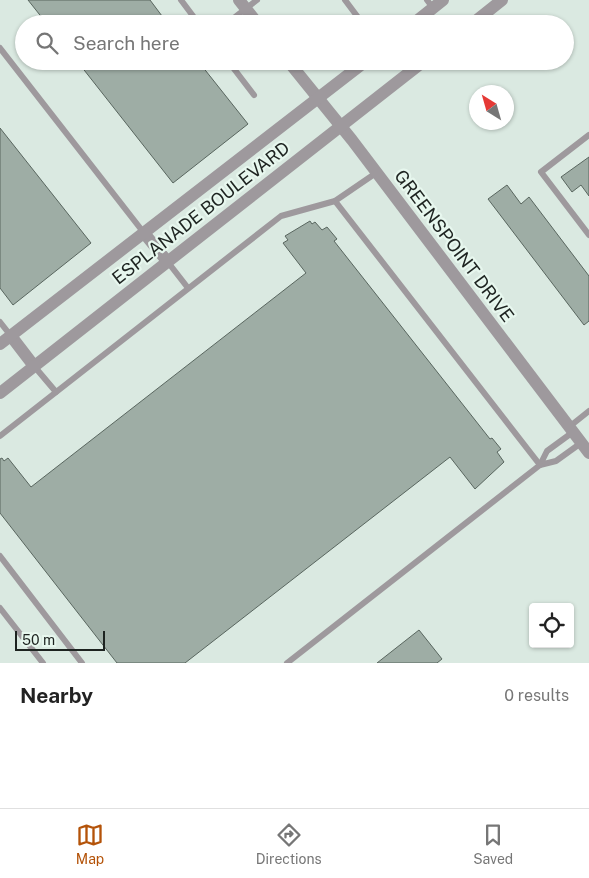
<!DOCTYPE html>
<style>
:root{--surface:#fff;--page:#f2f2f2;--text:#222;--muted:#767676;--line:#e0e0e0;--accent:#b45309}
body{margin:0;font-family:"Public Sans",sans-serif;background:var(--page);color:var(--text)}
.controls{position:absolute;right:15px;bottom:15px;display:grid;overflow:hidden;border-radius:5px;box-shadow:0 1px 4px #0004}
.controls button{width:45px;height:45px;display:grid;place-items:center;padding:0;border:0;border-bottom:1px solid var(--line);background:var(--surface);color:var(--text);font:25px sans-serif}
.compass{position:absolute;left:469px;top:85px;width:45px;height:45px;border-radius:50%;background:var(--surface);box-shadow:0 1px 4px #0004;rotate:323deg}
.scale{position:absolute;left:15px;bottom:12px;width:90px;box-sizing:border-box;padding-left:5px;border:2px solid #1d2320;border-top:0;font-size:14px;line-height:18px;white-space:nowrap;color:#1d2320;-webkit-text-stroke:4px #e7f7ee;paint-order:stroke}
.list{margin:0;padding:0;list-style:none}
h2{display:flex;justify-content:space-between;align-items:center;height:65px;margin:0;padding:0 20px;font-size:21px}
h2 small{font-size:16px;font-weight:400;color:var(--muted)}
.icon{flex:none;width:28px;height:28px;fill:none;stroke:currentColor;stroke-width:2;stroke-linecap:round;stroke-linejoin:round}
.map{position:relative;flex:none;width:589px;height:663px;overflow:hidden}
.search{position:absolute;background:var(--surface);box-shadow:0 1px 4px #0004;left:15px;right:15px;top:15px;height:55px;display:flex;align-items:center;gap:12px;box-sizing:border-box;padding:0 18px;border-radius:28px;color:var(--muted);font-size:19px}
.sheet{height:145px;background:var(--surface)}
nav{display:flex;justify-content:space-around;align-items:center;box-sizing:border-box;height:70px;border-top:1px solid var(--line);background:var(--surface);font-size:14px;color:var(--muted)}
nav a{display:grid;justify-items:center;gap:2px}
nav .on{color:var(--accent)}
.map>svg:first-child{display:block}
</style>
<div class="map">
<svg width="589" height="663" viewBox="0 0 589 663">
<rect width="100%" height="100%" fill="#dae9e1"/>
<g fill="#9eada5" stroke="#59665f">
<polygon points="28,0 150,0 168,24 47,24"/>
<polygon points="77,61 198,61 248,124 173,183"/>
<polygon points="0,128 91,243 13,305 0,288"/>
<polygon points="589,157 589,196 581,185 572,192 561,177"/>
<polygon points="507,185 521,204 529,197 589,276 589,321 584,325 488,199"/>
<polygon points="310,221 312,224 315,222 322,230 327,227 337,239 334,241 490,439 492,438 501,449 497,452 504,462 475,489 450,457 185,663 117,663 0,513 0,459 2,458 4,461 8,458 31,487 306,273 283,243 288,240 285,236"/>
<polygon points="419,630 442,659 437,663 377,663"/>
</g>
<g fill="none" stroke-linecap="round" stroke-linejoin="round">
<g stroke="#9e999d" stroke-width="6">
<polyline points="181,0 199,24"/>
<polyline points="345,0 363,24"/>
<polyline points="427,0 433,8"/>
<polyline points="226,24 257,0"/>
<polyline points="0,48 144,233"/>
<polyline points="228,61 254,95"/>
<polyline points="589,135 541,172 589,235"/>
<polyline points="167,261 188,288"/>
<polyline points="0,322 11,336"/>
<polyline points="34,366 56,392"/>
<polyline points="569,427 589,411"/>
<polyline points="573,432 547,451 540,465 556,461 581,443"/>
<polyline points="0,436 281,216 335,201 376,173"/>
<polyline points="0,556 82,663"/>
<polyline points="0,608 43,663"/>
<polyline points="287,663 540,465 335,201"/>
</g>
<g stroke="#9e999d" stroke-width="12">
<polyline points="239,0 258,24"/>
<polyline points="413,24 443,0"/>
<polyline points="472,24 502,0"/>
<polyline points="288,61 352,140 589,453"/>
<polyline points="144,233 167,261"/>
<polyline points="11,336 34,366"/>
<polyline points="0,344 366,61"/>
<polyline points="0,393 424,61"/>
</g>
</g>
<g text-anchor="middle" stroke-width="4.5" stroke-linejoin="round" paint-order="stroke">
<g font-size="18" fill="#1d2320" stroke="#e7f7ee">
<text transform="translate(201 213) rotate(-38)" y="6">ESPLANADE BOULEVARD</text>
<text transform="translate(454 246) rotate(53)" y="6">GREENSPOINT DRIVE</text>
</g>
</g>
</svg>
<div class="controls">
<button><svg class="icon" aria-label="locate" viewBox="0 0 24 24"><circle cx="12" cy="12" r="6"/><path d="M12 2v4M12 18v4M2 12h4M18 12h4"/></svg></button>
</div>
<svg class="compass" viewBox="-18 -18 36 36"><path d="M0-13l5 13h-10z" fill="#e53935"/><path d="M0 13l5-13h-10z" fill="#767676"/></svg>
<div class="scale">50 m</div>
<div class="search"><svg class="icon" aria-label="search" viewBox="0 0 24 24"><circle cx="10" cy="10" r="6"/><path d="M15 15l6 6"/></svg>Search here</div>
</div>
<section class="sheet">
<h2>Nearby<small>0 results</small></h2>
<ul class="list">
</ul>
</section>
<nav>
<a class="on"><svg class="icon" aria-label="map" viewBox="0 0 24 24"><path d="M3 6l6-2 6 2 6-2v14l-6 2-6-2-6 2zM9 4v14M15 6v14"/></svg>Map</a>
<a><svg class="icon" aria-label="directions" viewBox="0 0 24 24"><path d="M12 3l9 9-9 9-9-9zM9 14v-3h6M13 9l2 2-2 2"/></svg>Directions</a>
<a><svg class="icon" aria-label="saved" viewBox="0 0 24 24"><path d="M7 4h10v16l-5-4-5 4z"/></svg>Saved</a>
</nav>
